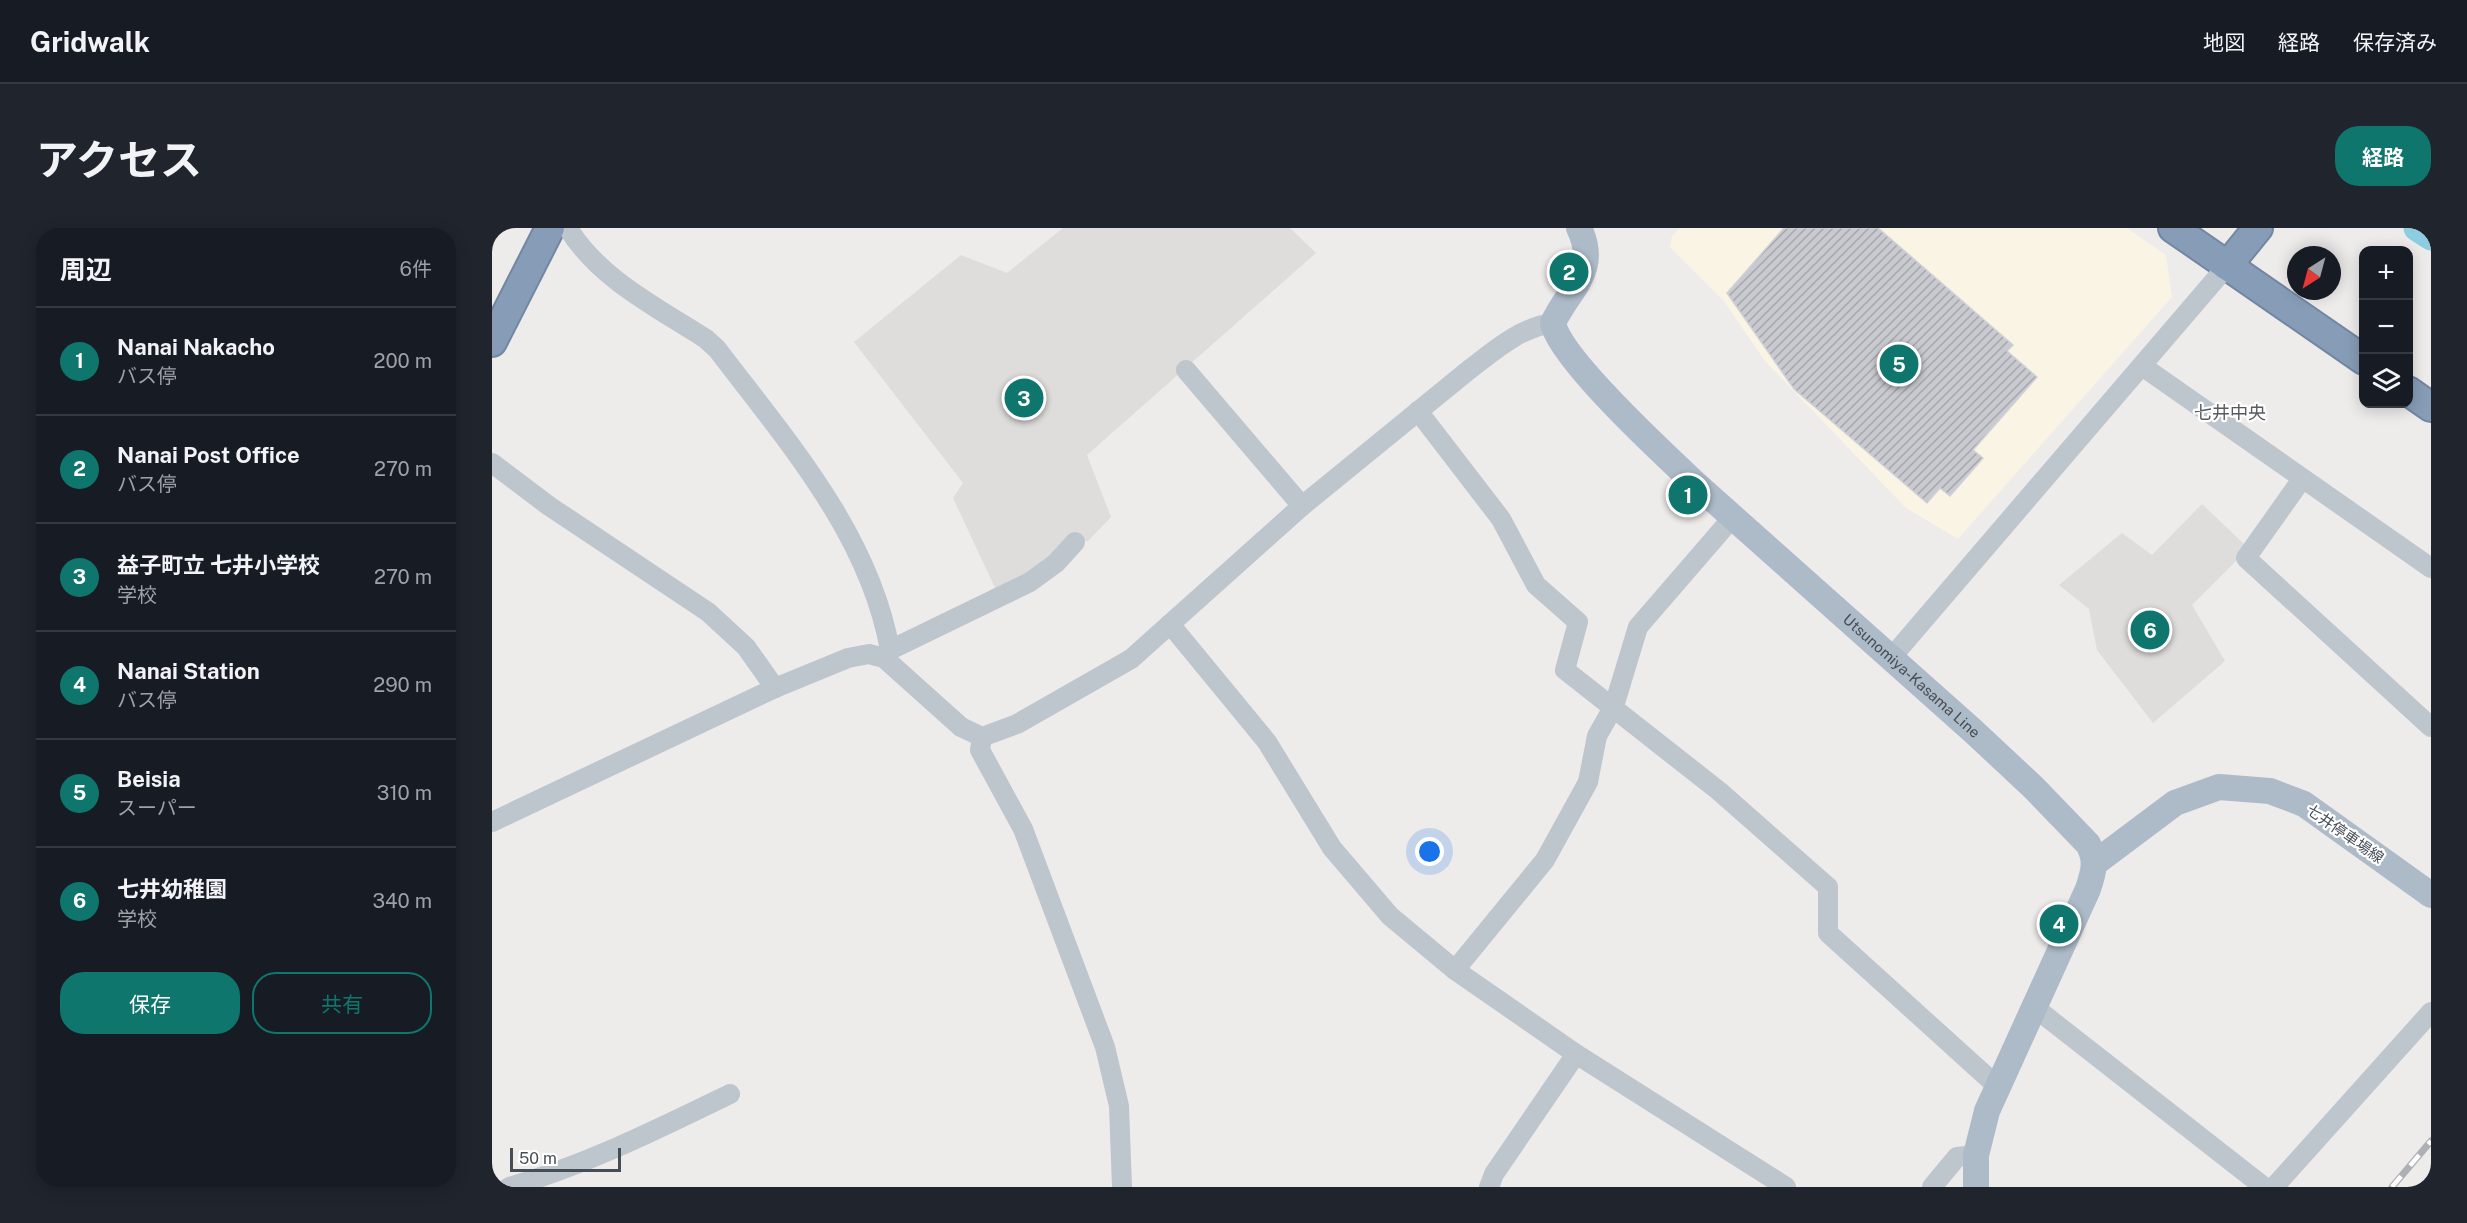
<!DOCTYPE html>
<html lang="ja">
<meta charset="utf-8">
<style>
:root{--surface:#171b24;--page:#20242c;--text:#f1f3f6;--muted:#9ea1a6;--line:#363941;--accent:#0f766e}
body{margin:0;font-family:"Public Sans","Noto Sans JP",sans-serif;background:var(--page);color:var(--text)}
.controls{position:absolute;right:18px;top:18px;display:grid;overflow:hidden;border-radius:12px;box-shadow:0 3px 15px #0003}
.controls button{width:54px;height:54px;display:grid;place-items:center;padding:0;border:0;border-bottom:2px solid var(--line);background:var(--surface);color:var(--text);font:30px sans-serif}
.compass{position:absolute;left:1795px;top:18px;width:54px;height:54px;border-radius:50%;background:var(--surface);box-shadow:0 3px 15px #0003;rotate:216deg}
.scale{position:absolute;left:18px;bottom:15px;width:111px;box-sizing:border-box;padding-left:6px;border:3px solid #454e57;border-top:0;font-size:16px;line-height:21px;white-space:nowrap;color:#454e57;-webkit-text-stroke:4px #fff;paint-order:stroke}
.you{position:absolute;left:938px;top:624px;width:21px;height:21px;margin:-15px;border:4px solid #fff;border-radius:50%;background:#1a73e8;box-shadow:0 0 0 9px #1a73e833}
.badge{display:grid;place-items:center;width:39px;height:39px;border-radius:50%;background:var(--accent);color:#fff;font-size:20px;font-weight:700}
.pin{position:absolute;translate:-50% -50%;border:3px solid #fff;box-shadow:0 2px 6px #0006}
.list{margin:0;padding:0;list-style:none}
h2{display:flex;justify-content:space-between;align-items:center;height:78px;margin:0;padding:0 24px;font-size:26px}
h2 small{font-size:20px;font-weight:400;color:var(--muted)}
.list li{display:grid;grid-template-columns:39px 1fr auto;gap:18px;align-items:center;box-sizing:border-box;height:108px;padding:0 24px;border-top:2px solid var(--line)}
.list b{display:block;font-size:22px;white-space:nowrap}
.list p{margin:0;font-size:20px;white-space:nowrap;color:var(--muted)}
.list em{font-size:20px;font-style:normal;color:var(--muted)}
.actions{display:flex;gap:12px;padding:18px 24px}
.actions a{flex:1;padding:14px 0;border:2px solid var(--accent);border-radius:24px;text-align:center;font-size:21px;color:var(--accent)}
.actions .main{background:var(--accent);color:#fff}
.icon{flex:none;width:33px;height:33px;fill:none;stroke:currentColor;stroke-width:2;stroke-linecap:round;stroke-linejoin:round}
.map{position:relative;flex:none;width:1939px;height:959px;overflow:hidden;border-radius:24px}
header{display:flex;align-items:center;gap:36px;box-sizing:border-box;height:84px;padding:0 30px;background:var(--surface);border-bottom:2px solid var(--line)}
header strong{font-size:28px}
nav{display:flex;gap:33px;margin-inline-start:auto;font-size:21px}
.intro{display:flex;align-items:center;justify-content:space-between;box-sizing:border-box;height:144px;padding:0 36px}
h1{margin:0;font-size:42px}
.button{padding:15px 27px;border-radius:24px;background:var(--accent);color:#fff;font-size:21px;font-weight:700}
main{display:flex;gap:36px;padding:0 36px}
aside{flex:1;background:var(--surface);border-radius:24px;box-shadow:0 3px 15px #0003}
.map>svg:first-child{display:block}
</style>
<header>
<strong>Gridwalk</strong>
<nav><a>地図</a><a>経路</a><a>保存済み</a></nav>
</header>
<div class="intro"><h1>アクセス</h1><a class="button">経路</a></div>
<main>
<aside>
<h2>周辺<small>6件</small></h2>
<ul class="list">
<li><span class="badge">1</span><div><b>Nanai Nakacho</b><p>バス停</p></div><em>200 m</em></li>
<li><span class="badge">2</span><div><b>Nanai Post Office</b><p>バス停</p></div><em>270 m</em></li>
<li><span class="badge">3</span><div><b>益子町立 七井小学校</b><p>学校</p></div><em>270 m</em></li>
<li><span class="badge">4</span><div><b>Nanai Station</b><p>バス停</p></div><em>290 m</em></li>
<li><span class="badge">5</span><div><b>Beisia</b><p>スーパー</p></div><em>310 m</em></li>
<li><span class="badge">6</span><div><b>七井幼稚園</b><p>学校</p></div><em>340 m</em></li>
</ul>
<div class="actions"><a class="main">保存</a><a>共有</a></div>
</aside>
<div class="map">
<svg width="1939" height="959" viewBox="0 0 1939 959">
<defs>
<pattern id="building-hatch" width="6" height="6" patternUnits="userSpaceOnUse" patternTransform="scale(1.5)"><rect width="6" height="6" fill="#c8cad0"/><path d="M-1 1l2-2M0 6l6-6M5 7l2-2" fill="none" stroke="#a4a6ac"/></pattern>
</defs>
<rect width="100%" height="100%" fill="#eeebeb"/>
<polygon fill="#f9f4e4" points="1188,0 1635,0 1674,27 1680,69 1466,311 1414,280 1273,133 1231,72 1178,19 1180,8"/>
<g fill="#dfdcdc">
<polygon points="571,0 798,0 824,25 595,227 619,289 596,313 574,312 558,332 504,362 461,270 471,255 362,114 469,27 515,45"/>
<polygon points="1710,276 1754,318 1746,331 1700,377 1733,433 1661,495 1605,422 1597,381 1567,357 1630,305 1660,327"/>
</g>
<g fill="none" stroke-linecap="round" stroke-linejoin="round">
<polyline stroke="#8dcde2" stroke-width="27" points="1925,0 1939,9"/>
</g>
<polygon fill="url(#building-hatch)" stroke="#d0d1d6" stroke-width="1.5" points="1292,0 1386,0 1521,117 1515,123 1545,149 1481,222 1491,230 1458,268 1448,260 1435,275 1302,161 1235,65"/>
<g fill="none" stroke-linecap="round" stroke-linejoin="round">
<defs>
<g id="highway">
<polyline points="1681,0 1872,132"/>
<polyline points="1735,38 1766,0"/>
<polyline points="0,114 58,0"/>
<polyline points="1916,163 1939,179"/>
</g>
</defs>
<use href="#highway" stroke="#7287a2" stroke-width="32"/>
<g stroke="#bdc5cd" stroke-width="20">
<path d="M76 0C107 51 166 80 214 111L225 121C294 212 377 305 398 422"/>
<polyline points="1650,138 1939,340"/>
<polyline points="694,142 810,278"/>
<polyline points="926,183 1009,291 1044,357 1086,394 1073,442 1227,563 1336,659 1336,705 1505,858"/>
<polyline points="0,235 57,278 216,384 254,419 283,460"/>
<polyline points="1810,251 1754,330 1939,499"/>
<polyline points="678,396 775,514 840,620 898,688 963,742 1084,826 1294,959"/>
<polyline points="392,430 398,422 538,354 564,335 583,314"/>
<polyline points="1399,430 1735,38"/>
<polyline points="490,509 488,522 531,601 613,819 627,878 630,959"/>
<path d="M0 594 283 460 356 430 377 426 392 430 469 499 490 509 525 496 639 431 810 278 978 141C1003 122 1029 99 1061 95"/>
<polyline points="963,742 1053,632 1096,554 1105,508 1122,478 1146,399 1241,289"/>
<polyline points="1542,779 1772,959"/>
<path d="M17 959C94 937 166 901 238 866"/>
<polyline points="997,959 1002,946 1084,826"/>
<polyline points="1440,959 1465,929 1484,927"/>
<polyline points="1782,959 1939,784"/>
</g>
<g stroke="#adbac8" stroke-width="26">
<path id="s1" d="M1087 0C1108 44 1076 61 1061 95 1068 131 1176 230 1207 259L1481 503 1542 560 1596 616C1605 632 1602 643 1596 661L1495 883 1484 927V959"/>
<polyline points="1603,635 1683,575 1727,559 1778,563 1812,576 1939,667"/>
</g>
<use href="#highway" stroke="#879cb6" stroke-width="28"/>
<defs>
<polyline id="rail" points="1900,959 1939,913"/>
</defs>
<use href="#rail" stroke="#aeb0b5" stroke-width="7"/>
<use href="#rail" stroke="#fff" stroke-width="4.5" stroke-dasharray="14" stroke-linecap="butt"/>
</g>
<g text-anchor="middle" stroke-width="4.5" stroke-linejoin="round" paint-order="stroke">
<g font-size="15" fill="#454e57" stroke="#fff">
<text dy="5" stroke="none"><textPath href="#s1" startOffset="610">Utsunomiya-Kasama Line</textPath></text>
<text transform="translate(1853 606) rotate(35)" y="5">七井停車場線</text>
</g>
<g font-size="18" fill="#595b5f" stroke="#fff">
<text x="1738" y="191">七井中央</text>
</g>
</g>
</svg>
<div class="controls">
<button>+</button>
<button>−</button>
<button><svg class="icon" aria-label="layers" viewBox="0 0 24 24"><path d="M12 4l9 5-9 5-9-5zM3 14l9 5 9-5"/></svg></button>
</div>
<svg class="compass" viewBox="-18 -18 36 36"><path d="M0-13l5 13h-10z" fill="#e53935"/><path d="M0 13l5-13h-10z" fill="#9ea1a6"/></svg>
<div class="scale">50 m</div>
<div class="you"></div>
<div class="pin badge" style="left:1196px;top:267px">1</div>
<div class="pin badge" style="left:1077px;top:44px">2</div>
<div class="pin badge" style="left:532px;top:170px">3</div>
<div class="pin badge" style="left:1567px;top:696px">4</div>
<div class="pin badge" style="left:1407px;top:136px">5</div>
<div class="pin badge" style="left:1658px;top:402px">6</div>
</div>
</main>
